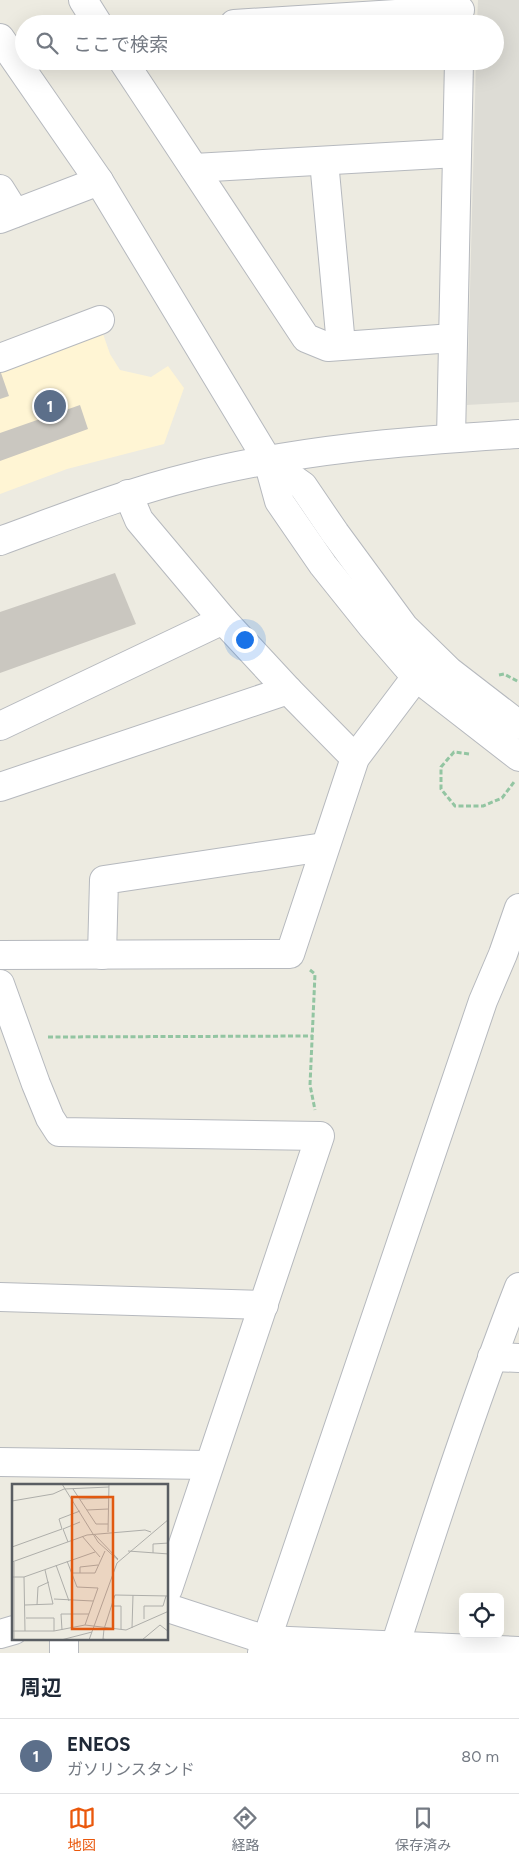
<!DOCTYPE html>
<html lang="ja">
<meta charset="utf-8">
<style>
:root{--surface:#fff;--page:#f2f2f3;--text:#1f2937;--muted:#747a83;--line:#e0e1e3;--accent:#ea580c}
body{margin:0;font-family:Figtree,"Noto Sans JP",sans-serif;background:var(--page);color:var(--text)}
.controls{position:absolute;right:15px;bottom:15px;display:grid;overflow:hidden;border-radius:8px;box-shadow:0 5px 20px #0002}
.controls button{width:45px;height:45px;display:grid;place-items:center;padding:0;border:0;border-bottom:1px solid var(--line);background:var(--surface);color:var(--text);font:25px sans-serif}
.you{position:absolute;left:244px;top:639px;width:18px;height:18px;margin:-12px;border:4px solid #fff;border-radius:50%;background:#1a73e8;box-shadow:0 0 0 8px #1a73e833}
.badge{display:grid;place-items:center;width:32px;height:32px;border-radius:50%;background:var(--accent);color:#fff;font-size:16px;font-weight:700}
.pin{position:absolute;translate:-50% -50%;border:2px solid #fff;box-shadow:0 1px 5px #0006}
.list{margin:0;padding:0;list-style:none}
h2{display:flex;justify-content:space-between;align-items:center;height:65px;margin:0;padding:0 20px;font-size:21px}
h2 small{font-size:16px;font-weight:400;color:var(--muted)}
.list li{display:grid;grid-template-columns:32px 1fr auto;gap:15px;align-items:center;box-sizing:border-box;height:75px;padding:0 20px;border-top:1px solid var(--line)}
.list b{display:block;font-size:19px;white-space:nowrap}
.list p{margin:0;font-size:16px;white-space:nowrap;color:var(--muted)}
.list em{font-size:16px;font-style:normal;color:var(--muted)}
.icon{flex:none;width:28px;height:28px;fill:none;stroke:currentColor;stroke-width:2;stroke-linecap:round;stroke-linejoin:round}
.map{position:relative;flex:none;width:519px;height:1653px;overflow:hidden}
.search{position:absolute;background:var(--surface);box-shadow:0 5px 20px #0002;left:15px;right:15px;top:15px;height:55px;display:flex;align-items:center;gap:12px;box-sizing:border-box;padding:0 18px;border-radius:28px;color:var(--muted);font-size:19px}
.sheet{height:140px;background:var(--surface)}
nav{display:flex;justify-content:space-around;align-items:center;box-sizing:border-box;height:70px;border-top:1px solid var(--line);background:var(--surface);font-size:14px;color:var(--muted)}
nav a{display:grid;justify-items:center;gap:2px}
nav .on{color:var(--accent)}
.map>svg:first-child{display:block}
</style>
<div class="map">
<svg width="519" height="1653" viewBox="0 0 519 1653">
<rect width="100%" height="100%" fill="#edebe1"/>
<polygon fill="#fff5d4" points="102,331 110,354 120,370 151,377 168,366 184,388 164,444 67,469 0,494 0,369"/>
<polygon fill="#dddcd5" points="478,0 519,0 519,402 467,405 476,61 495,61 495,24 477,24"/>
<g fill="#cac7c0">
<polygon points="0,370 9,396 0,399"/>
<polygon points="80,405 88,429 0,461 0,433"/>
<polygon points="115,573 136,624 0,673 0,612"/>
</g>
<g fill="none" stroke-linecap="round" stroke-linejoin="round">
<defs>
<g id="minor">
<polyline points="83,0 98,24"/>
<polyline points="234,24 460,10"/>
<polyline points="0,38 99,181 268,461 279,501 323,565 371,625 416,677 519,757"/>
<polyline points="123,61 306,338 328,347 453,338"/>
<polyline points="324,161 341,345"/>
<polyline points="194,168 457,153"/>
<polyline points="0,189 15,213"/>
<polyline points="0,219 99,181"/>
<polyline points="0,358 100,320"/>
<polyline points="451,438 459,61"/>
<polyline points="268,461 303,486 335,533 404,627 449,671 519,725"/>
<polyline points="128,494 139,520 223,620 288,690 355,758"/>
<path d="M0 541C63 518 125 493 190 477 297 449 409 441 519 434"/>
<polyline points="0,726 223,620"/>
<polyline points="0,787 288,690"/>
<polyline points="0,955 290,954 355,758 416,677"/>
<polyline points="102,955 104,880 324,847"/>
<polyline points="0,984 36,1084 50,1118 59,1132 320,1136 168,1589"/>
<polyline points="0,1297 264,1305"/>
<polyline points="492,1357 519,1358"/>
<polyline points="0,1462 209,1465"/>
<polyline points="168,1608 266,1640 519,1651"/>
<polyline points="0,1634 14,1630"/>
<polyline points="64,1639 64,1653"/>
<polyline points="262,1653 483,1001 503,954 519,908"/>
<path d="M395 1653V1646C434 1526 473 1405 519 1287"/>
</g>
</defs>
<use href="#minor" stroke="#b6b9be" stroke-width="30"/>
<g stroke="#93c5a2" stroke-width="3" stroke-dasharray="5 2.5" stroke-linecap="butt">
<polyline points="499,675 504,674 519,682"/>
<polyline points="469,754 454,752 441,767 441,789 455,806 483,806 502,798 514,782"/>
<polyline points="310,970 315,974 310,1085 315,1110"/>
<polyline points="48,1037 313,1036"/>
</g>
<use href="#minor" stroke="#fff" stroke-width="28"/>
</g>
<g transform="translate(12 1484)">
<rect width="156" height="156" fill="#edebe1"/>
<path fill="none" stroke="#aeaeaa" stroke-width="1" d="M50 0 86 58 106 76M61 5 84 40H96M68 15 97 14M0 17 41 10 52 5 97 3M75 26 96 25M96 48 97 0M82 50 106 75M70 52 88 73M56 58 51 45 68 38M0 63 50 45 47 35 68 27M116 67 157 70M141 69V60L157 59M55 77 65 103 86 104 73 141M0 78 75 51 133 46 139 48M2 78V156M44 81 57 117M59 89H83L93 67M68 89V83L86 81M1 93H12L83 68M12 93 13 147M42 115 81 117M13 121 41 120 33 86M25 121 26 103 37 98M99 122H109V145M14 134H42V147M132 135V122H151L154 112M120 144 121 111M50 146 49 130H77M1 147H42L73 141 114 146 157 127M49 156 80 148M77 156 105 79 157 35M96 156 91 155 92 145 103 111 157 112M130 156 148 141 157 148"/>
<path fill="#e15910" fill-opacity="0.15" stroke="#e15910" stroke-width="2.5" d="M60 13H101V145H60Z"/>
<rect width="156" height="156" fill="none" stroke="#595d62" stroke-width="2.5"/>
</g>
</svg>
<div class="controls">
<button><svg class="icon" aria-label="locate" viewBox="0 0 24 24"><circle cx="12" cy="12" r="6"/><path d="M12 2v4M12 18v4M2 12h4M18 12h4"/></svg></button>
</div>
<div class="you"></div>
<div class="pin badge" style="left:50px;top:406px;background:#5c6f8a">1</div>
<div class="search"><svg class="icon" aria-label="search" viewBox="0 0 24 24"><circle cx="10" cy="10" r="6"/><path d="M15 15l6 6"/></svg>ここで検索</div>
</div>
<section class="sheet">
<h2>周辺<small></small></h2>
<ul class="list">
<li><span class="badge" style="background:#5c6f8a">1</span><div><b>ENEOS</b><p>ガソリンスタンド</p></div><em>80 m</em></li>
</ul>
</section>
<nav>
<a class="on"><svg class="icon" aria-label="map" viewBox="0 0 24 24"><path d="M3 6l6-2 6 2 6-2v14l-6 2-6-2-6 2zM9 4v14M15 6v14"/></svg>地図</a>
<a><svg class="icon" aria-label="directions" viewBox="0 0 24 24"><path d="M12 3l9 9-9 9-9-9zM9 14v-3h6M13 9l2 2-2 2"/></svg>経路</a>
<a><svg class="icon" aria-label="saved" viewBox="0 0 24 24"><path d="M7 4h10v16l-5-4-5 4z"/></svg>保存済み</a>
</nav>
